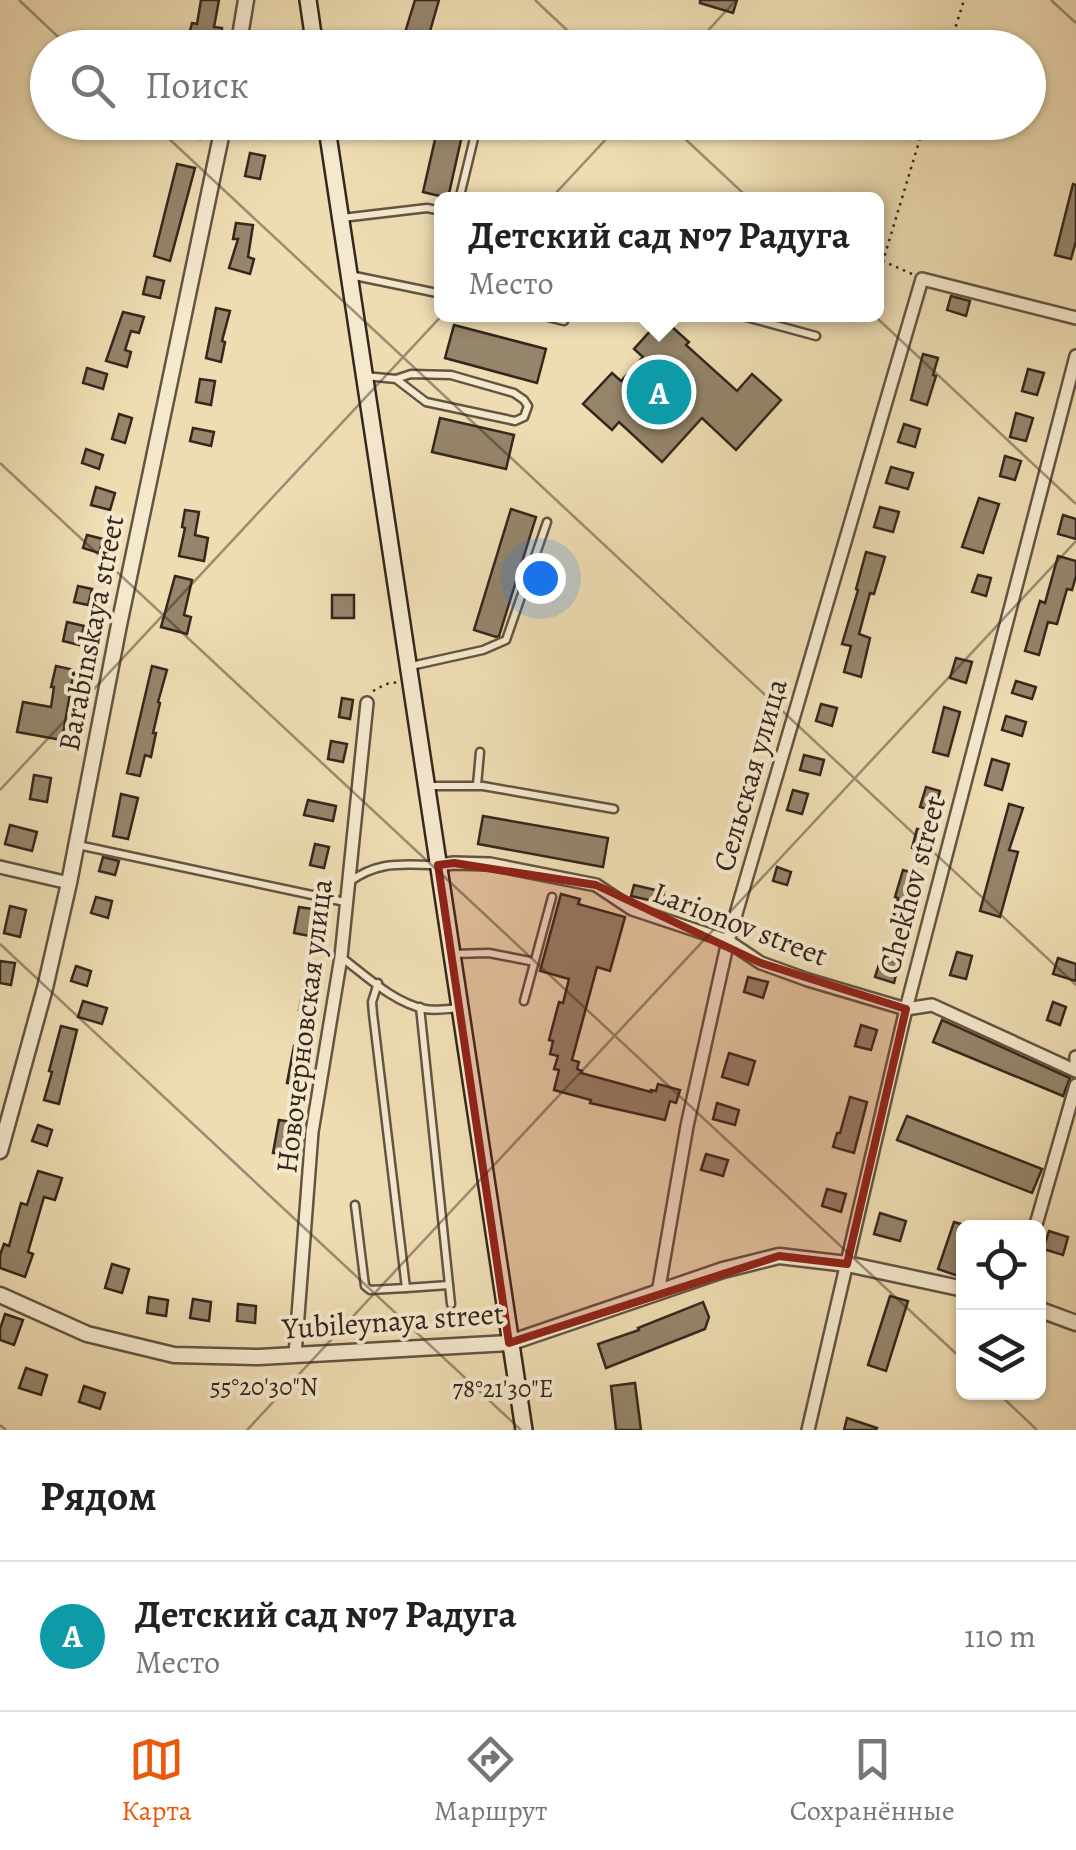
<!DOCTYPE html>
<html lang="ru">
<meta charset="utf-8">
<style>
:root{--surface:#fff;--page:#f6f6f6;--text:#222;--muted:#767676;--line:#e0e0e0;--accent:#ea580c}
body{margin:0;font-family:Alegreya,serif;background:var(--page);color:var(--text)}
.controls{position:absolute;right:30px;bottom:30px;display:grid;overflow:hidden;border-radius:15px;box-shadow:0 2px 8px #0004}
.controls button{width:90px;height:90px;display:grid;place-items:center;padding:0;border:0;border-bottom:2px solid var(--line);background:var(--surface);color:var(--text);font:50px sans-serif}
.you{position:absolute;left:540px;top:578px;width:35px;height:35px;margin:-25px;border:8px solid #fff;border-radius:50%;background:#1a73e8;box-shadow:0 0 0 15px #1a73e833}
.badge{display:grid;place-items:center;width:65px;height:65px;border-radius:50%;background:var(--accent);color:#fff;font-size:32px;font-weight:700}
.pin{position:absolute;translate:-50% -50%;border:5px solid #fff;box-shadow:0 2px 10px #0006}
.popup{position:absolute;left:434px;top:192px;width:450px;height:130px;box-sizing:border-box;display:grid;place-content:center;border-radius:15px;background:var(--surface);filter:drop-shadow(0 2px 8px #0005);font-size:32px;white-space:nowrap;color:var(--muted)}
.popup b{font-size:38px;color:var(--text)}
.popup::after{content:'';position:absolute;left:50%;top:100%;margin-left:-20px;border:20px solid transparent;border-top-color:var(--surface)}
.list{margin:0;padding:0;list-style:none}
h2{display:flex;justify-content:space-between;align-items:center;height:130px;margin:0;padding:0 40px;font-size:42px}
h2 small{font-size:32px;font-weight:400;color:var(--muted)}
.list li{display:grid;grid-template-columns:65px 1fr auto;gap:30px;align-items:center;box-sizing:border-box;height:150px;padding:0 40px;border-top:2px solid var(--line)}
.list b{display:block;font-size:38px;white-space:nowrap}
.list p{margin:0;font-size:32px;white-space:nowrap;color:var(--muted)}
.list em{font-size:32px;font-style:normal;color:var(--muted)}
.icon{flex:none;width:55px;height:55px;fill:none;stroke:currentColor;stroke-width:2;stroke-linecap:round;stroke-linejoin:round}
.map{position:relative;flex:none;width:1076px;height:1430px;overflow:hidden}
.search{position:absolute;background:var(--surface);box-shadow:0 2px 8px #0004;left:30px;right:30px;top:30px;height:110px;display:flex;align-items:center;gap:25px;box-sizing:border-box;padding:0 35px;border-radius:55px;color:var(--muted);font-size:38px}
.sheet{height:280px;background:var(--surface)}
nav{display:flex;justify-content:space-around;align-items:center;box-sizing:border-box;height:140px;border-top:2px solid var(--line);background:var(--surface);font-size:28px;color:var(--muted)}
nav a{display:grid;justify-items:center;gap:5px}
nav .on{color:var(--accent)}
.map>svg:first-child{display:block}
</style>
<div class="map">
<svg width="1076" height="1430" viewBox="0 0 1076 1430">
<rect width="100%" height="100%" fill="#eedcb2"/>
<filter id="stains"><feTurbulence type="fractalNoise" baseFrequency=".002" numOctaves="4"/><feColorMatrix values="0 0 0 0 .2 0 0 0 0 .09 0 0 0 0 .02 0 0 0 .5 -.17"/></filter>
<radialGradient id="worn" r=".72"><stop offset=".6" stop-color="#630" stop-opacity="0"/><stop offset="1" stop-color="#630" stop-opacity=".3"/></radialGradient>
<g fill="#95856b" stroke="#35271e" stroke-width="2.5">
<polygon points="201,0 219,0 214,27 222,28 220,40 189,35 192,23 197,24"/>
<polygon points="415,0 439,0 426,45 403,39"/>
<polygon points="700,0 737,0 733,13 700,3"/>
<polygon points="186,122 203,122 200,139 183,136"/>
<polygon points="439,122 465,122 448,198 423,192"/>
<polygon points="250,153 265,156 260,179 245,176"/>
<polygon points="177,164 195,168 170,261 154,256"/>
<polygon points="1073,184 1076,185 1076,241 1071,259 1055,255"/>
<polygon points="236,223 253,225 248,257 254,259 250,274 229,268 238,239 233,239"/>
<polygon points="147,277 164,281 160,298 143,294"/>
<polygon points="951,296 970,301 966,316 947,310"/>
<polygon points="216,308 230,311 222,341 225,342 221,362 206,358"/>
<polygon points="123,312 144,317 139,333 131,331 125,350 131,352 127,367 106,361"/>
<polygon points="662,318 689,342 686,345 737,391 752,374 781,400 736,450 702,418 662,462 619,422 612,430 583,404 612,373 621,381 643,357 634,349"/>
<polygon points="454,325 546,349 537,383 445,358"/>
<polygon points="923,354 938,358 933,375 936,376 927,405 911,400"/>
<polygon points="87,368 107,374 103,389 83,383"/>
<polygon points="1028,369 1044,373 1037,395 1022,391"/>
<polygon points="200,379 215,381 211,405 196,402"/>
<polygon points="1016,413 1033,418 1026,441 1010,437"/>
<polygon points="119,414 132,418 125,443 112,439"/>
<polygon points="440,418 514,435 506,469 432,452"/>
<polygon points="904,424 920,429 915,447 898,442"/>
<polygon points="193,428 214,432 211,446 190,441"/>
<polygon points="86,449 103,455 99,469 82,463"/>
<polygon points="1005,456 1021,461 1015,480 1000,476"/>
<polygon points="891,467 913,473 908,489 886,483"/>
<polygon points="96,487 115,493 110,510 91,505"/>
<polygon points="979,498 999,504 983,553 962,547"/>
<polygon points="880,507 899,512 893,532 874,527"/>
<polygon points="511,509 536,517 499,636 496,637 474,630"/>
<polygon points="185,510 199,512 195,535 208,538 204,561 179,556 185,528 182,527"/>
<polygon points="1063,515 1076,519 1076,539 1058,534"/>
<polygon points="87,535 103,539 99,553 83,548"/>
<polygon points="866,552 885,557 874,594 870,593 859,634 870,638 861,677 844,672 851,646 842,644 858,590 856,589"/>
<polygon points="1058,556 1076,561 1076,576 1072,590 1067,589 1057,624 1048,622 1039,655 1025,651 1040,601 1045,603"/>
<polygon points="978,575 991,578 986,596 972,592"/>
<polygon points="175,576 192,580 184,615 191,617 187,634 161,627"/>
<polygon points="78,586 92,589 88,605 74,602"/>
<rect x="332" y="595" width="22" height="23"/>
<polygon points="67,622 84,626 79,645 63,641"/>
<polygon points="956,658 972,662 966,683 950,678"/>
<polygon points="56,666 74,670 62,740 17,732 23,702 51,707 54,687 51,687"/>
<polygon points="152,666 167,670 158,702 160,703 153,733 156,733 151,757 145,755 140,776 127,773"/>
<polygon points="1016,681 1036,687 1032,699 1012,693"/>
<polygon points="342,698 353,700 350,719 339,717"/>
<polygon points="821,704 837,708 832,726 816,721"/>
<polygon points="944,707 960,712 948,756 933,752"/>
<polygon points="1006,716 1026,722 1022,736 1002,730"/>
<polygon points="331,741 347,744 343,762 328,759"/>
<polygon points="804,755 824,760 820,775 800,770"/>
<polygon points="992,759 1009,764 1002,790 985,785"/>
<polygon points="34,775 51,778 47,802 30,799"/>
<polygon points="926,787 940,791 934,811 920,807"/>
<polygon points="793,790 808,794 802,814 787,810"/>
<polygon points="121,794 138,798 128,839 113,836"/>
<polygon points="308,800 336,806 333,821 304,815"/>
<polygon points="1009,804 1023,808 1009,850 1018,852 1000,917 980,911"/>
<polygon points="483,816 608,838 603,867 478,844"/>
<polygon points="10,825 37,832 32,851 5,844"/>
<polygon points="917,829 931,833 925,852 912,848"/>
<polygon points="315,844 329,847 324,868 310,865"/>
<polygon points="103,857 119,861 115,875 99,871"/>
<polygon points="777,867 791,872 787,885 773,881"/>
<polygon points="903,870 920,875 907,927 892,922 898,898 895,897"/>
<polygon points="634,885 664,892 662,903 631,896"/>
<polygon points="561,894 580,899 578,904 625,917 610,971 597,967 572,1060 579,1062 577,1069 582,1071 581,1073 651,1092 651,1090 656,1091 658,1084 680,1090 676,1103 670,1101 665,1120 590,1103 591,1100 554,1090 559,1070 554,1069 558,1056 550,1054 553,1041 549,1040 559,1002 563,1003 569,979 540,971"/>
<polygon points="96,897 112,901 108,918 91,913"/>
<polygon points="10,906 26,910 20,937 4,933"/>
<polygon points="299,907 319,910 315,937 294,933"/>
<polygon points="957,952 972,956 966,979 950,975"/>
<polygon points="881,958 899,963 894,983 875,977"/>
<polygon points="1058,958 1076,964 1076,981 1053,974"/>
<polygon points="0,961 15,963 11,985 0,983"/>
<polygon points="76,966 91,971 87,986 71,981"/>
<polygon points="748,977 768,982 763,998 744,992"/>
<polygon points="305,978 320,981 315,1013 299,1010"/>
<polygon points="83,1001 107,1008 102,1024 78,1017"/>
<polygon points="1053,1002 1066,1007 1060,1025 1047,1020"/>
<polygon points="942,1020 1070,1078 1063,1096 933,1042"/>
<polygon points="861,1025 877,1030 871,1050 855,1046"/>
<polygon points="61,1026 77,1030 59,1104 44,1100 52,1072 49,1071"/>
<polygon points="294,1046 313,1049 306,1086 287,1083"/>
<polygon points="729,1053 755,1061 748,1085 722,1077"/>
<polygon points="850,1097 867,1102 854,1153 833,1147 837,1133 840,1133"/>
<polygon points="717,1103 739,1110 735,1125 713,1119"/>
<polygon points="907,1116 1042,1169 1032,1193 897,1140"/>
<polygon points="279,1120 299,1123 294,1156 273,1153"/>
<polygon points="38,1125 52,1130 47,1146 32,1141"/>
<polygon points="706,1154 728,1160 723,1176 701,1170"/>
<polygon points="38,1171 62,1178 55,1200 44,1197 28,1252 33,1254 25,1277 0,1268 0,1255 4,1244 9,1246 21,1203 27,1205"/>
<polygon points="827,1189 846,1194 841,1212 822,1206"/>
<polygon points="880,1213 906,1221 900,1241 874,1234"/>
<polygon points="954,1222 964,1225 964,1278 938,1269"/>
<polygon points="1049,1231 1068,1237 1063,1255 1043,1249"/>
<polygon points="112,1264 129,1269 122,1293 105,1288"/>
<polygon points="890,1296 908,1301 886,1371 868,1365"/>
<polygon points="149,1297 168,1300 166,1316 147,1313"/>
<polygon points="193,1299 211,1302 209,1321 190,1318"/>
<polygon points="703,1302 709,1317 705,1329 606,1368 598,1344 639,1330 638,1328"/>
<polygon points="238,1304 256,1306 255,1323 237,1321"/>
<polygon points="5,1314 23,1320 14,1345 0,1340 0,1329"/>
<polygon points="26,1368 47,1375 41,1395 19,1388"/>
<polygon points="635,1383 641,1430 616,1430 611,1386"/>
<polygon points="84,1386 105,1393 100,1409 79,1402"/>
<polygon points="847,1418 877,1428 876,1430 844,1430"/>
</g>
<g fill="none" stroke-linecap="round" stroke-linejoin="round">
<defs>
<g id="service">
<polyline points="459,200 478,122"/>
<polyline points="342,218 427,208 442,211"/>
<polyline points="350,275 442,294"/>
<polyline points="536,314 564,321 566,314"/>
<polyline points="735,314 816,336"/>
<polyline points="365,376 396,379 411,374 451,375 514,393 524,400 528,406 524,417 515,421 426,402 396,379"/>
<polyline points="411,666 483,650 506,640 547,522"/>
<polyline points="477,785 480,752"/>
<polyline points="427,786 483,786 614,809"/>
<polyline points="78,845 345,902"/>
<path d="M349 882C380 860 401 865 437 865"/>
<polyline points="452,954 489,953 535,962"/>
<path d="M341 957C365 975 394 1003 425 1009 435 1011 447 1009 458 1008"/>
<polyline points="378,983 372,1002 373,1014 406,1288 449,1285 420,1007"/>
<polyline points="524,1001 552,897"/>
<polyline points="355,1205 365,1286 370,1290 406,1288"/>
<polyline points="449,1285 451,1304"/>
</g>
<g id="minor">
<polyline points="438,865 454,863 490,864 596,885 632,909 728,941 761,963 808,980 906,1009 932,1005 1076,1071"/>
<polyline points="0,867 69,883"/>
<polyline points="1076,1057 1076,1062"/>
<polyline points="1035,1228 1076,1085"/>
<polyline points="658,1293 687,1126 728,941 922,279 1076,318"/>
<polyline points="295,1355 312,1132 341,957 367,703"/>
<polyline points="808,1430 906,1009 1076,356"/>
</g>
<g id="tertiary">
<polyline points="238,48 246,0"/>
<polyline points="0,1151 45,988 69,883 119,625 224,122"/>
<polyline points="0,1295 87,1334 174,1355 259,1357 509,1343 723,1270 779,1256 847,1264 964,1289"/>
<polyline points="1038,1309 1076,1323"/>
</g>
<g id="secondary">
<polyline points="308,0 315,48"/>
<polyline points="326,122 524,1430"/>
</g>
</defs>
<use href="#service" stroke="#635443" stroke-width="11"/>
<use href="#minor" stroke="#635443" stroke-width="16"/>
<use href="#tertiary" stroke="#635443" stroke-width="19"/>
<use href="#secondary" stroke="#35271e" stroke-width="20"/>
<g stroke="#35271e" stroke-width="2.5" stroke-dasharray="2.5 5" stroke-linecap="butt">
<polyline points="949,48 964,0"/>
<polyline points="912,274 883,261 925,122"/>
<polyline points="373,691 386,684 399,682"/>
</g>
<use href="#service" stroke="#f4e8cd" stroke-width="6"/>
<use href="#minor" stroke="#f4e8cd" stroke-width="11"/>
<use href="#tertiary" stroke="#f4e8cd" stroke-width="14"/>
<use href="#secondary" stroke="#f4e8cd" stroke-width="15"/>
</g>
<path fill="#8f2418" fill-opacity="0.2" stroke="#8f2418" stroke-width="8" stroke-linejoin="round" d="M454 863 596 885 761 963 906 1009 847 1264 779 1256 509 1343 438 865Z"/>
<path fill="none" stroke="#35271e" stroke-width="2.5" stroke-opacity="0.45" d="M19 0 70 48M535 0 586 48M1051 0 1076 23M692 48 736 0M151 122 1076 985M667 122 1076 504M0 463 964 1361M0 790 622 122M0 944 521 1430M997 1392 1037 1430M0 1425 6 1430M247 1430 1076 541"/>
<g text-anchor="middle" stroke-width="8" stroke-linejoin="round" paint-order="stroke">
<g font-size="30" fill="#35271e" stroke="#f4e8cd">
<text transform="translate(91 633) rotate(-79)" y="10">Barabinskaya street</text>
<text transform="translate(750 775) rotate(-74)" y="10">Сельская улица</text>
<text transform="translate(912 885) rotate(-75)" y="10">Chekhov street</text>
<text transform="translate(740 924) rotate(21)" y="10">Larionov street</text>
<text transform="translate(304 1026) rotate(-83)" y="10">Новочерновская улица</text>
<text transform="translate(393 1321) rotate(-4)" y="10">Yubileynaya street</text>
</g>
</g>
<g font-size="25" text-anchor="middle" fill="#35271e" stroke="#f4e8cd" stroke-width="8" stroke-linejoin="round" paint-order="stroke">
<text x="264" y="1395">55°20'30"N</text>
<text x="503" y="1397">78°21'30"E</text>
</g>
<rect width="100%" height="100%" filter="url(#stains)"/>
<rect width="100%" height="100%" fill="url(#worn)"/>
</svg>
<div class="controls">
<button><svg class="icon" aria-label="locate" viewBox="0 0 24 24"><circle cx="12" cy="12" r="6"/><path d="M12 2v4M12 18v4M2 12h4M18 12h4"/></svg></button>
<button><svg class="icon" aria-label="layers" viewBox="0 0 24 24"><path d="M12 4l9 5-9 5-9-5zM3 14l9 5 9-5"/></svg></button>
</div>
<div class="you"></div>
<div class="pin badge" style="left:659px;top:392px;background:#0f9aa8">A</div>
<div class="popup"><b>Детский сад №7 Радуга</b>Место</div>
<div class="search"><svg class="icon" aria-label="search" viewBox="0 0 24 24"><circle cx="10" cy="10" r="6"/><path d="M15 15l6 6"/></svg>Поиск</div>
</div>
<section class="sheet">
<h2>Рядом<small></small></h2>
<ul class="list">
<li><span class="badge" style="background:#0f9aa8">A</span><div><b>Детский сад №7 Радуга</b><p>Место</p></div><em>110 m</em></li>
</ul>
</section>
<nav>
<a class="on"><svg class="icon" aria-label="map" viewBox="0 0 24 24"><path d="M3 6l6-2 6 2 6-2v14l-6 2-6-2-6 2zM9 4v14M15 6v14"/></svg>Карта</a>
<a><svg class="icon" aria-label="directions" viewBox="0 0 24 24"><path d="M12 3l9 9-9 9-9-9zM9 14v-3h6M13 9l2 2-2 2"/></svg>Маршрут</a>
<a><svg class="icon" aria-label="saved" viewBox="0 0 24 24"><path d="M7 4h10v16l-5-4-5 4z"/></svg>Сохранённые</a>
</nav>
